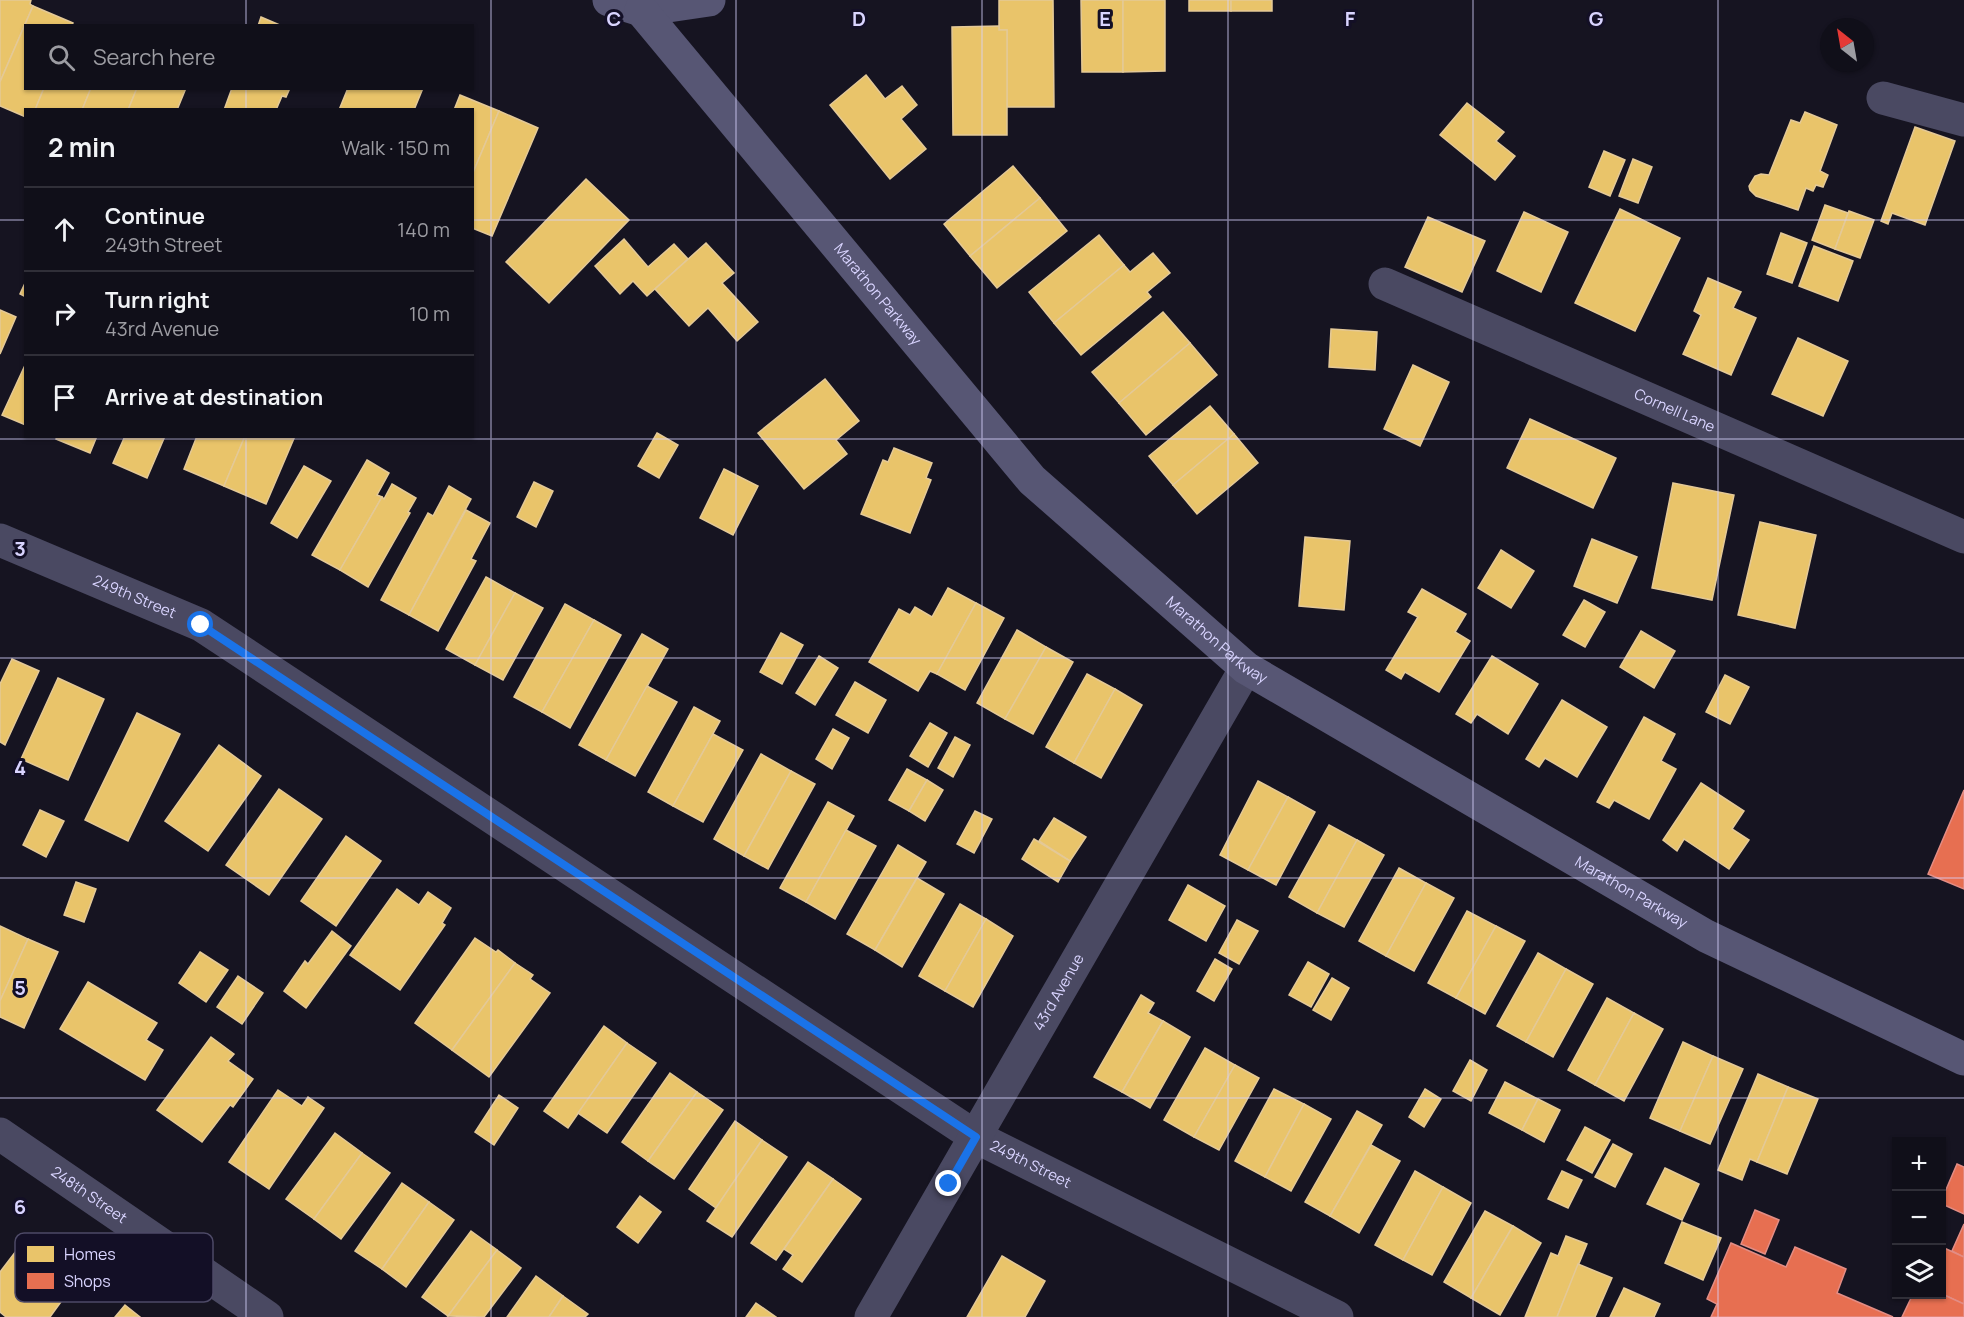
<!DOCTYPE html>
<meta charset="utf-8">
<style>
:root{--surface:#100f19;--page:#1e1d26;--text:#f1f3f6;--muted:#9c9ca2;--line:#302f38}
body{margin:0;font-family:Manrope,sans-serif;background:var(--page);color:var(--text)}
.controls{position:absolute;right:18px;bottom:18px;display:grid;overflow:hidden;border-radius:0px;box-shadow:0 2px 4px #0004}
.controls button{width:54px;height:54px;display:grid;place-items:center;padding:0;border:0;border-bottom:2px solid var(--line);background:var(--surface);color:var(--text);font:30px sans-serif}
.compass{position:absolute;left:1820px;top:18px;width:54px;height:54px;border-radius:50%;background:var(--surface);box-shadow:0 2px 4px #0004;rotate:329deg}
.stop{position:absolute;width:18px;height:18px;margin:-14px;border:4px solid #1a73e8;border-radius:50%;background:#fff}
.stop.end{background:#1a73e8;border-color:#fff;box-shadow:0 2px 6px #0008}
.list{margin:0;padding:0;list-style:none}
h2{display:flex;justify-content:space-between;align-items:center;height:78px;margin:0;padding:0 24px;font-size:26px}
h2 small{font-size:20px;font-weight:400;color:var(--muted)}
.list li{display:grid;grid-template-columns:39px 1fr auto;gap:18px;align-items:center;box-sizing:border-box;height:84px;padding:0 24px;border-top:2px solid var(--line)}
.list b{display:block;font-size:22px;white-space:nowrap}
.list p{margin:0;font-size:20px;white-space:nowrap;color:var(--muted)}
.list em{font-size:20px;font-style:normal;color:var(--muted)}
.icon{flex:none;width:33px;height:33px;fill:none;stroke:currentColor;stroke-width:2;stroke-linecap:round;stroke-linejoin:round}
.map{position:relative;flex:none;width:1964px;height:1317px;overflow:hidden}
.search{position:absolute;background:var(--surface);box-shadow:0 2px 4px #0004;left:24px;top:24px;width:450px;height:66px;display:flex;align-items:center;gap:15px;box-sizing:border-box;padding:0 21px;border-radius:0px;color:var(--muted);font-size:22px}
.panel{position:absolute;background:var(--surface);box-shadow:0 2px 4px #0004;left:24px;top:108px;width:450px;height:330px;border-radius:0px}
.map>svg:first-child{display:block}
</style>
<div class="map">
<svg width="1964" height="1317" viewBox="0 0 1964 1317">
<rect width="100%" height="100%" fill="#161421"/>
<g fill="#e9c46a" stroke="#e4c997" stroke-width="1.5">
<polygon points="0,0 31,0 30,4 33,6 0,82"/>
<polygon points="999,0 1053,0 1054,107 1007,107 1007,30 999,30"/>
<polygon points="1081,0 1123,0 1123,72 1082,72"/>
<polygon points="1123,0 1165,0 1165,71 1123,72"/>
<rect x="1189" y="0" width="42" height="11"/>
<rect x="1231" y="0" width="41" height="11"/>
<polygon points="33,6 73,23 72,26 26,26 26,88 44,88 35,110 26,110 26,117 0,106 0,82"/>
<polygon points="261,17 282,26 258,26"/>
<polygon points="999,26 999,30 1007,30 1007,135 953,135 952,27"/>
<polygon points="866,75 885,99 902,86 917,105 901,119 926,149 890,179 830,105"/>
<polygon points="44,88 91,88 82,110 35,110"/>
<polygon points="91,88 137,88 128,110 82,110"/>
<polygon points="137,88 186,88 177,110 128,110"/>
<polygon points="232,88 290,88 286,97 282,96 276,110 224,110"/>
<polygon points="348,88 423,88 414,110 339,110"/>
<polygon points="460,95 499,111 472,175 472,110 454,110"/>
<polygon points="1467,103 1504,132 1496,141 1515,156 1495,180 1440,135"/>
<polygon points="499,111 538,128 492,236 472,228 472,175"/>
<polygon points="1805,112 1837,125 1820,171 1828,175 1823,187 1816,185 1813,191 1806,188 1798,210 1756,196 1750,190 1749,186 1755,176 1761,174 1769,175 1791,120 1800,123"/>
<polygon points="1915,127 1955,141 1925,225 1892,213 1888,224 1881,221"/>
<polygon points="1604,151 1625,160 1610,196 1589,187"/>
<polygon points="1633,159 1652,167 1638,203 1619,196"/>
<polygon points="1013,166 1040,198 970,256 944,224"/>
<polygon points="586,179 629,220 549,303 506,262"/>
<polygon points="1040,198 1067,231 997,288 970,256"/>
<polygon points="1825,205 1848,213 1835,249 1812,240"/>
<polygon points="1620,209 1680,238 1635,331 1575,303"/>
<polygon points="1849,211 1874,220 1860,258 1835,249"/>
<polygon points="1524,212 1568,232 1541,292 1497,271"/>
<polygon points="1428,217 1485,241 1462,292 1405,267"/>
<polygon points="1781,233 1807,243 1792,283 1767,274"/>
<polygon points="1099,235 1124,265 1054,323 1029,292"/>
<polygon points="624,239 648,267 674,244 688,259 647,296 633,281 620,294 595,266"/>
<polygon points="706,243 734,273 722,283 758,322 737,341 708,308 689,326 655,289"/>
<polygon points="1814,246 1853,261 1838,301 1799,286"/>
<polygon points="1153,253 1170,273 1147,292 1151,297 1081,355 1054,323 1124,265 1130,272"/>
<polygon points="1708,278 1741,292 1733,308 1756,318 1731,375 1683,354 1701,315 1694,311"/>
<polygon points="26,281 26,297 20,294"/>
<polygon points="0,310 16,317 0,354"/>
<polygon points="1163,312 1190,343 1119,403 1092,372"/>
<polygon points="1331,329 1377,332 1375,370 1329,367"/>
<polygon points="1798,338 1848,361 1823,416 1772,394"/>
<polygon points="1190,343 1217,375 1146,435 1119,403"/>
<polygon points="26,363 26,425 2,415"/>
<polygon points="1413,365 1449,382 1420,446 1384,429"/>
<polygon points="825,379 859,421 836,440 847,454 804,489 758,433"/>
<polygon points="1210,406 1234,434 1173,485 1149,456"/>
<polygon points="1530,419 1616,458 1593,508 1507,468"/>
<polygon points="657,433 678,445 659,478 638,466"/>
<polygon points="1234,434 1258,463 1197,514 1173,485"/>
<polygon points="57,436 97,436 90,453 56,439"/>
<polygon points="125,436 165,436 147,478 113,463"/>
<polygon points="197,436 245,436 224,486 184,469"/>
<polygon points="245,436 295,436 266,504 224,486"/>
<polygon points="894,448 932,463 926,478 931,480 910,533 861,514 883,460 888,462"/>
<polygon points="367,460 389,473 377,495 382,497 340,570 312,555"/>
<polygon points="304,466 331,481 297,538 271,523"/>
<polygon points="724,469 758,486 733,535 700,518"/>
<polygon points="534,482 553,491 536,527 517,517"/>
<polygon points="1673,483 1734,495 1712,600 1652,588"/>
<polygon points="392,484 416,498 408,512 410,513 368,587 340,570 382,497 384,499"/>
<polygon points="449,486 471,499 409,615 381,600 428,513 433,516"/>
<polygon points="466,510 490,523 471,559 476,561 438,631 409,615"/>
<polygon points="1760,522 1816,535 1795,628 1738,615"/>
<polygon points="1305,537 1350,541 1344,610 1299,606"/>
<polygon points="1592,539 1637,557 1617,603 1574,586"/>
<polygon points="1501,550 1534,571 1511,608 1478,588"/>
<polygon points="486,577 515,593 475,665 446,649"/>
<polygon points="948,588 976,603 937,674 930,671 918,691 869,662 899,609 910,615 915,607 932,617"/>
<polygon points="1422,589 1466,614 1455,632 1470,641 1439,692 1405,672 1401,679 1386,670 1418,617 1408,612"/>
<polygon points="515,593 543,608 503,680 475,665"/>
<polygon points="1584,600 1605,612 1585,647 1563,635"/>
<polygon points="976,603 1004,618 965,690 937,674"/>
<polygon points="565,604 594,620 542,712 514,697"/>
<polygon points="594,620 621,635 570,728 542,712"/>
<polygon points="1017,630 1046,647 1005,719 977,703"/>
<polygon points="1641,631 1675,651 1654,688 1620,667"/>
<polygon points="781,633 803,645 782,684 760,672"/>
<polygon points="642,634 668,649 606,760 579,745"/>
<polygon points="1046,647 1073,662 1033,734 1005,719"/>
<polygon points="819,656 838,668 815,705 796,693"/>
<polygon points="1492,656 1538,684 1508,734 1477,714 1471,723 1456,714"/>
<polygon points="12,659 39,671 5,745 0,742 0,684"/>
<polygon points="1087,674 1115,689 1074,763 1046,747"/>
<polygon points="1725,675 1749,687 1730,724 1706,712"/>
<polygon points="58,678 104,699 68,780 21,759"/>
<polygon points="855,682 886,700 868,733 836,715"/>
<polygon points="647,686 677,702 635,776 606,760"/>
<polygon points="1115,689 1142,705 1101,778 1074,763"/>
<polygon points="1562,700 1607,727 1577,777 1545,758 1539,767 1526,759"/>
<polygon points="694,707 720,721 673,806 648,792"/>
<polygon points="137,713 180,734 128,841 85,820"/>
<polygon points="1644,717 1675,734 1661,761 1676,769 1649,819 1614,800 1609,808 1597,802"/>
<polygon points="930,723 947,733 928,767 910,756"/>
<polygon points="833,729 849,738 832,769 816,759"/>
<polygon points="713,734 743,750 703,822 673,806"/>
<polygon points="955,737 970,745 953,777 938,768"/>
<polygon points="219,745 261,776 208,851 165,821"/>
<polygon points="761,754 791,771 744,856 714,839"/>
<polygon points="907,769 927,780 909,811 889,800"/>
<polygon points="791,771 815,784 768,869 744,856"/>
<polygon points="927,780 943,790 925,821 909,811"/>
<polygon points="1258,781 1288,797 1248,870 1220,855"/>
<polygon points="1701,783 1744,811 1732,829 1749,840 1729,869 1684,839 1677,851 1663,840"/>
<polygon points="279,789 322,819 269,895 226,865"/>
<polygon points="1288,797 1315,812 1276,885 1248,870"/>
<polygon points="828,802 854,816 806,902 780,888"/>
<polygon points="40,810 64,821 46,857 23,845"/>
<polygon points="975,811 992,819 974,853 957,844"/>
<polygon points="1054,818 1086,837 1070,861 1039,841"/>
<polygon points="1329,825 1357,840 1317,913 1289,897"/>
<polygon points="846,830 876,846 835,919 806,902"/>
<polygon points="346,836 381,861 336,926 301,901"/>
<polygon points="1034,839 1070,861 1058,882 1022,859"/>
<polygon points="1357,840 1384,855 1344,927 1317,913"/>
<polygon points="898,845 926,862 875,950 847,934"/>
<polygon points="1399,868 1426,883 1386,956 1359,941"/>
<polygon points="917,878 944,894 902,967 875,950"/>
<polygon points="76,882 96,889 84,922 64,915"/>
<polygon points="1426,883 1454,898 1414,971 1386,956"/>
<polygon points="1188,885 1225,906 1206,941 1169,920"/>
<polygon points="397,889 419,905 428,892 451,908 442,923 445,925 400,990 350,955"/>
<polygon points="960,904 986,919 945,991 919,976"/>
<polygon points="1467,911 1496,926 1456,998 1428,983"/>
<polygon points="986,919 1013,936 973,1007 945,991"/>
<polygon points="1237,920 1258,931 1239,964 1219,953"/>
<polygon points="0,926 28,939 0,1001"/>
<polygon points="1496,926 1525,941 1485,1014 1456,998"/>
<polygon points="332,931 351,946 306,1008 284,991 305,961 308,964"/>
<polygon points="475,938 496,952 498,950 515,963 452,1050 415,1023"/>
<polygon points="28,939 58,952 24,1028 0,1017 0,1001"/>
<polygon points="200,952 228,970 206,1002 179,983"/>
<polygon points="1538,953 1566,969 1526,1042 1497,1026"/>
<polygon points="1215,959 1232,969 1214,1001 1197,991"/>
<polygon points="1308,962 1329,974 1311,1007 1289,995"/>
<polygon points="515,963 533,975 530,979 550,993 489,1077 452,1050"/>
<polygon points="1566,969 1593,984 1553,1057 1526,1042"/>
<polygon points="238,976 263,993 242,1024 217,1007"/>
<polygon points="1332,978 1349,988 1331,1020 1313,1010"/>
<polygon points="88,982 157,1023 146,1040 163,1050 145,1080 60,1029"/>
<polygon points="1141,995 1154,1003 1148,1013 1163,1021 1122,1092 1094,1077"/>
<polygon points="1607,998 1634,1013 1595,1085 1568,1070"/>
<polygon points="1634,1013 1663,1029 1624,1101 1595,1085"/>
<polygon points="1163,1021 1190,1037 1150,1108 1122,1092"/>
<polygon points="604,1026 627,1043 568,1128 544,1111"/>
<polygon points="211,1037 234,1054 228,1061 253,1079 233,1107 230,1105 202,1142 157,1110"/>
<polygon points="1683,1042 1713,1056 1680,1131 1650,1118"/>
<polygon points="627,1043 656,1063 607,1133 578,1113"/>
<polygon points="1205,1048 1235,1065 1194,1137 1164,1120"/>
<polygon points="1713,1056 1743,1069 1710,1144 1680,1131"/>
<polygon points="1470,1060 1487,1070 1471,1101 1453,1091"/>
<polygon points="1235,1065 1259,1078 1219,1150 1194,1137"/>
<polygon points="670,1073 697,1092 648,1161 622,1142"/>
<polygon points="1758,1074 1788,1087 1757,1162 1750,1159 1742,1180 1718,1170"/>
<polygon points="1505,1082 1538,1099 1522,1130 1489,1113"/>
<polygon points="1788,1087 1818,1099 1787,1174 1757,1162"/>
<polygon points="1274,1089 1304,1104 1265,1177 1235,1161"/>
<polygon points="1425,1089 1441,1099 1424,1127 1409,1117"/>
<polygon points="278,1090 302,1106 308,1097 324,1108 269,1189 229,1162"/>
<polygon points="697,1092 723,1110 674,1179 648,1161"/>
<polygon points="499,1095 518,1108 494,1145 475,1132"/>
<polygon points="1538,1099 1560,1110 1544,1142 1522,1130"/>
<polygon points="1304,1104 1331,1119 1291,1191 1265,1177"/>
<polygon points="1357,1111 1382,1125 1330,1216 1305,1202"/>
<polygon points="735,1121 762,1140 716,1208 689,1189"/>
<polygon points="1585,1127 1610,1140 1592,1173 1567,1160"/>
<polygon points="335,1133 362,1153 314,1219 286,1199"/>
<polygon points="762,1140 787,1157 732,1237 707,1221"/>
<polygon points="1613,1144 1632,1154 1615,1187 1595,1177"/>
<polygon points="1371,1145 1400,1161 1359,1233 1330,1216"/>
<polygon points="362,1153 390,1173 341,1239 314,1219"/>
<polygon points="808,1162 833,1179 776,1260 751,1243"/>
<polygon points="1665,1168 1699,1184 1682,1220 1647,1204"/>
<polygon points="1415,1171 1443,1187 1403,1260 1375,1245"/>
<polygon points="1562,1171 1582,1180 1568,1208 1548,1199"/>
<polygon points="833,1179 861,1199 802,1282 783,1269 793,1255 784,1249"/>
<polygon points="402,1183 429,1202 382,1269 355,1251"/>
<polygon points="1443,1187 1471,1203 1432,1275 1403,1260"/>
<polygon points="640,1196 661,1212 638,1243 617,1227"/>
<polygon points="429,1202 454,1220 406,1287 382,1269"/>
<polygon points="1485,1211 1513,1226 1471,1298 1444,1282"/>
<polygon points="1682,1222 1721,1238 1703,1280 1665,1263"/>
<polygon points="1513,1226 1541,1243 1500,1315 1471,1298"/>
<polygon points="471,1231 497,1250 448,1316 422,1297"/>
<polygon points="1566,1236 1587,1244 1557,1317 1525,1317 1551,1253 1558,1256"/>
<polygon points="26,1238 79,1277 50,1317 6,1317 0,1312 0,1272"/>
<polygon points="497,1250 521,1268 484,1317 448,1316"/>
<polygon points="1002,1256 1045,1281 1025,1317 967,1317"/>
<polygon points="1578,1264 1612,1278 1595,1317 1557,1317"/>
<polygon points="536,1276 563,1296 549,1317 507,1317"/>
<polygon points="1624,1288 1660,1304 1654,1317 1610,1317"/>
<polygon points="563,1296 588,1314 585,1317 549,1317"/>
<polygon points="756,1303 776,1317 746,1317"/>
<polygon points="125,1305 140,1317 115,1317"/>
</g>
<g fill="#e76f51" stroke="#e38d85" stroke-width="1.5">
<polygon points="1964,790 1964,889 1928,874"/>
<polygon points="1957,1164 1964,1167 1964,1214 1942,1204 1942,1199"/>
<polygon points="1755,1210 1779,1220 1765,1254 1741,1244"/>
<polygon points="1964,1224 1964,1257 1952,1251"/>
<polygon points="1731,1243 1786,1267 1795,1247 1846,1269 1837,1293 1893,1317 1711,1317 1717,1304 1707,1299"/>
<polygon points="1942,1247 1964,1257 1964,1304 1942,1294"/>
<polygon points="1913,1294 1942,1294 1964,1304 1964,1317 1902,1317"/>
</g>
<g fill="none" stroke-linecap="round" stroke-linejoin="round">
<g stroke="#4a4962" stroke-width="33">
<polyline points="1883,98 1964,120"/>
<path id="s1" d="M1385 284 1964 537"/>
<path id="s2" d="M0 540 201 625 976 1137 1337 1317"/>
<path id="s3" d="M0 1134 267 1317"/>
<path id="s4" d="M871 1317 1246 668"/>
</g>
<g stroke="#575674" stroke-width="33">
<polyline points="609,0 641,10 709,0"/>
<path id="s5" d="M641 10 1032 480 1246 668 1706 936 1964 1059"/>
</g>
</g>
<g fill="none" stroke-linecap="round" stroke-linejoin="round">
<polyline stroke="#1a73e8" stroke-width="8" points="201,625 976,1137 949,1184"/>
</g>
<path fill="none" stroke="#d9d4ff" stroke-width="1.5" stroke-opacity="0.55" d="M246 0V26M491 0V1317M736 0V1317M982 0V1317M1228 0V1317M1473 0V1317M1718 0V1317M246 88V110M0 220H26M472 220H1964M246 436V1317M0 439H1964M0 658H1964M0 878H1964M0 1098H1964"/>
<g text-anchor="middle" stroke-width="6" stroke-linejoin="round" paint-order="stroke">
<g font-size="15" fill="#d9d4ff" stroke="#130f26">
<text dy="5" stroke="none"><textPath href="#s5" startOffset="370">Marathon Parkway</textPath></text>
<text dy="5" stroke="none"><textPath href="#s1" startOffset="316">Cornell Lane</textPath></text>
<text dy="5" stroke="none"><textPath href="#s2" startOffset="146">249th Street</textPath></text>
<text dy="5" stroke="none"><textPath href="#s5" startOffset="856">Marathon Parkway</textPath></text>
<text dy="5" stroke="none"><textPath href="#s5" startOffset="1342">Marathon Parkway</textPath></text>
<text dy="5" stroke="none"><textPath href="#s4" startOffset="375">43rd Avenue</textPath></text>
<text dy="5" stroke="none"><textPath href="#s2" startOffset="1208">249th Street</textPath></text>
<text dy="5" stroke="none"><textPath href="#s3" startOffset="108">248th Street</textPath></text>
</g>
</g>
<rect x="15" y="1233" width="198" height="69" rx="9" fill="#130f26" stroke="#4e4a67" stroke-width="1.5"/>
<rect x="27" y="1246" width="27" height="16" fill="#e9c46a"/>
<rect x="27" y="1273" width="27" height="16" fill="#e76f51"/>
<g font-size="16" fill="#d9d4ff">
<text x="64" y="1260">Homes</text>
<text x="64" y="1287">Shops</text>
</g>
<g font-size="20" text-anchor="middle" font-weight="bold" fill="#d9d4ff" stroke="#130f26" stroke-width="6" stroke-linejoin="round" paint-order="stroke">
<text x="614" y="26">C</text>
<text x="859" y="26">D</text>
<text x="1105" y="26">E</text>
<text x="1350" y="26">F</text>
<text x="1596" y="26">G</text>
<text x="20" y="556">3</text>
<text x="20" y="775">4</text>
<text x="20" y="995">5</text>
<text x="20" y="1214">6</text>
</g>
</svg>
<div class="controls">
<button>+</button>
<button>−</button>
<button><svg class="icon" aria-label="layers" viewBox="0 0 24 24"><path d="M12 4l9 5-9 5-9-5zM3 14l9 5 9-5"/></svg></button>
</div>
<svg class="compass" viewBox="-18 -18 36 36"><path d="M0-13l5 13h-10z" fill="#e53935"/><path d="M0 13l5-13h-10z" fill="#9c9ca2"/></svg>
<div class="stop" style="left:201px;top:625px"></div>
<div class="stop end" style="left:949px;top:1184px"></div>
<div class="search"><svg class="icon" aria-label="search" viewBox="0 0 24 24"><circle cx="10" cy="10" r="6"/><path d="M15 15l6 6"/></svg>Search here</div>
<section class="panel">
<h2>2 min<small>Walk · 150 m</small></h2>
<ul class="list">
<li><svg class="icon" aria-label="ahead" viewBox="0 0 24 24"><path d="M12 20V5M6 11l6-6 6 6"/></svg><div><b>Continue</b><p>249th Street</p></div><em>140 m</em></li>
<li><svg class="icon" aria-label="right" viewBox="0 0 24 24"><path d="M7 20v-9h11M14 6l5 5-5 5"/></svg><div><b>Turn right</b><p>43rd Avenue</p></div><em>10 m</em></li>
<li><svg class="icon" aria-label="arrive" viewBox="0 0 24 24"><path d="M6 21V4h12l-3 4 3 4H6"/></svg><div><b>Arrive at destination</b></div></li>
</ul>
</section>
</div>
